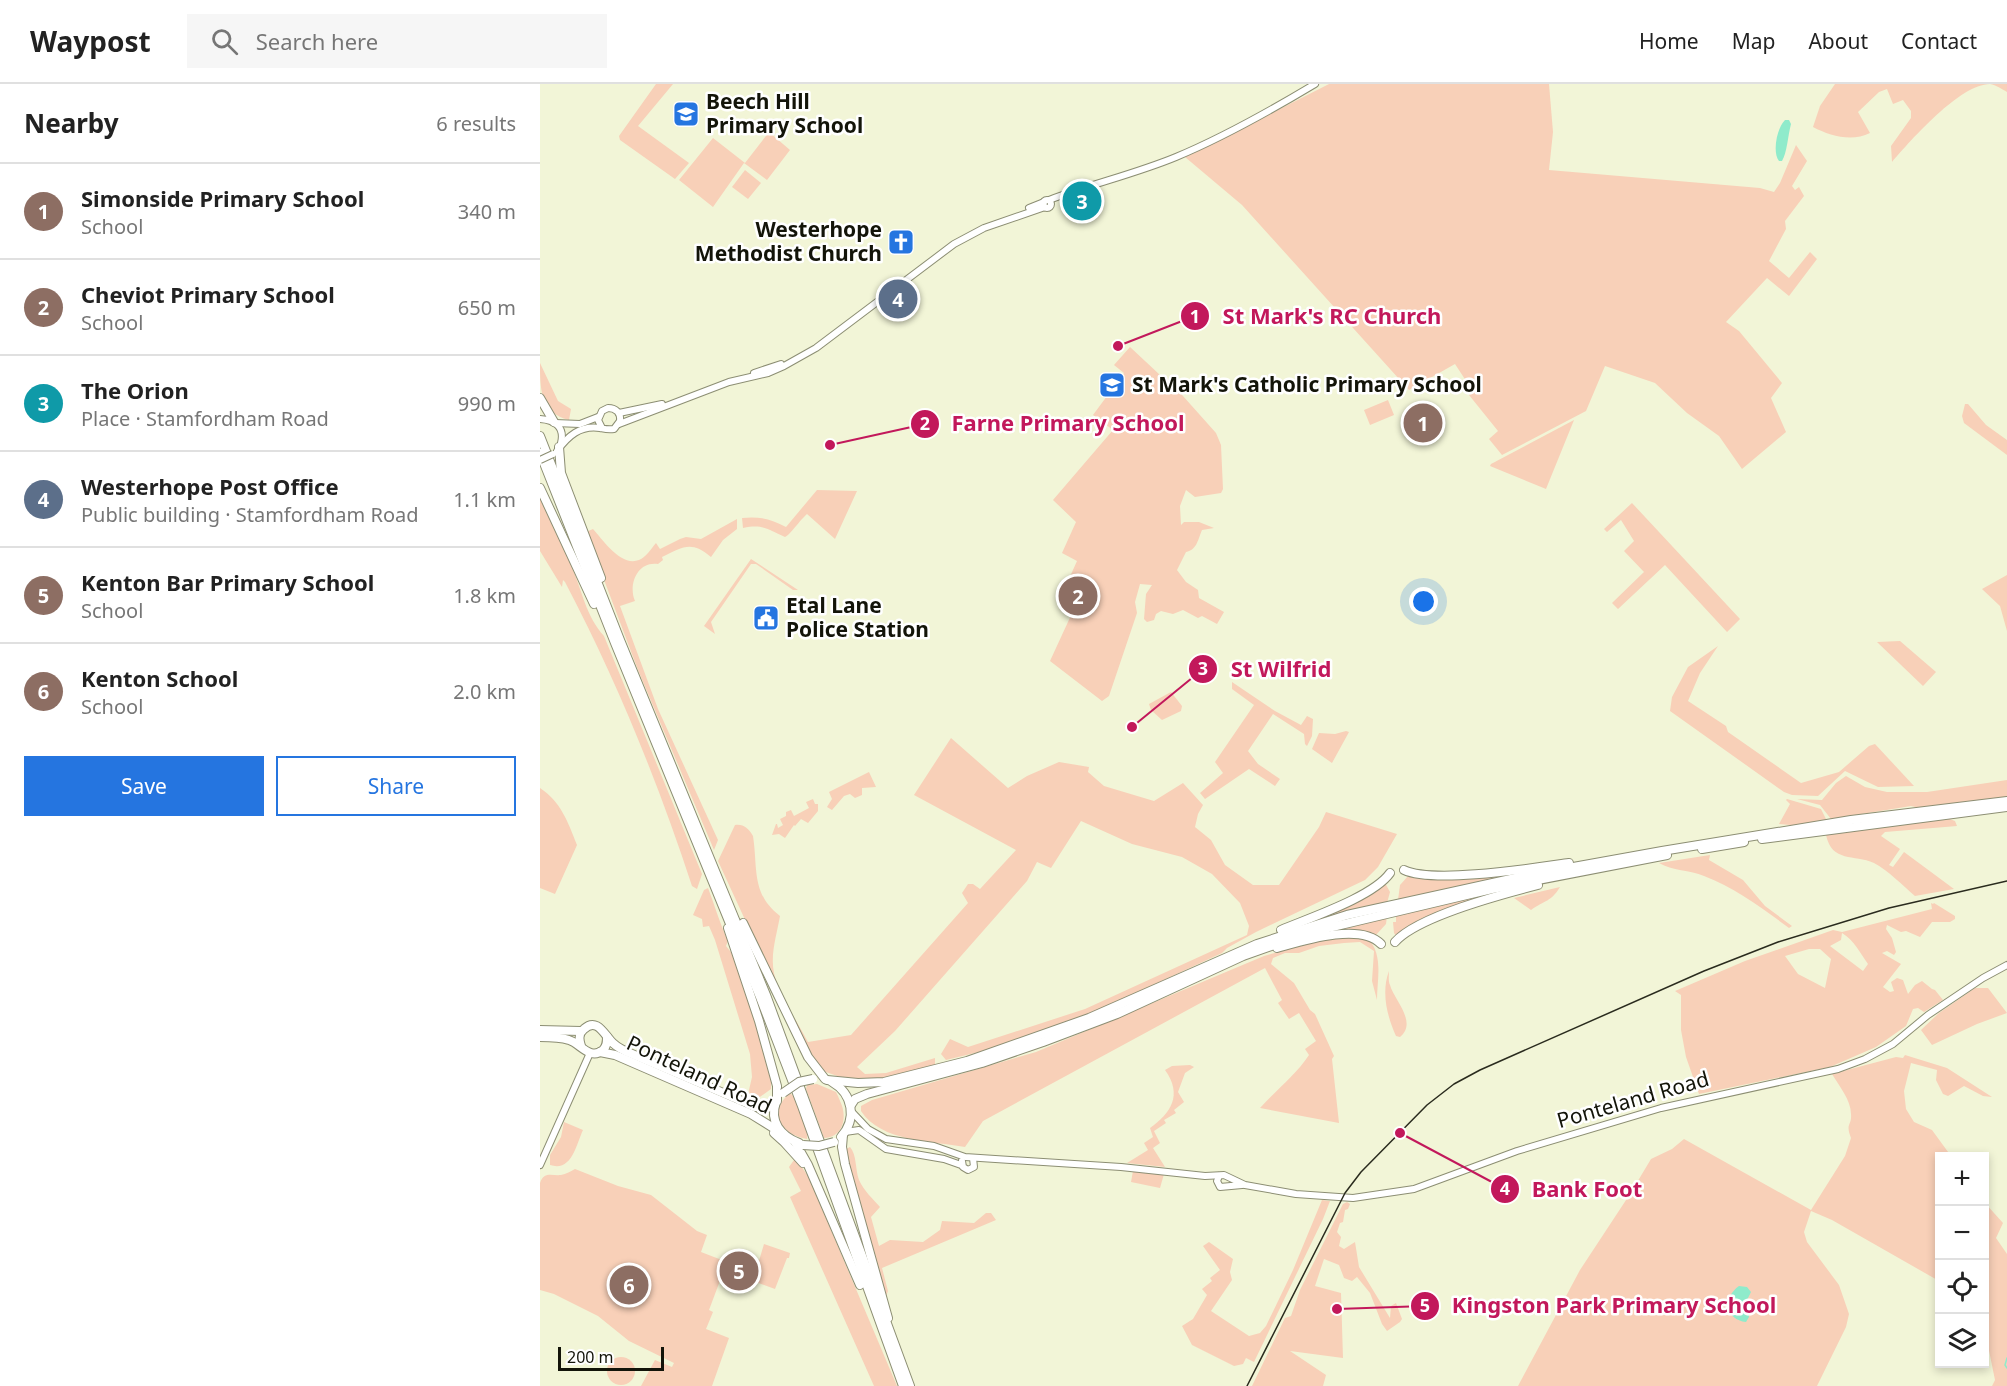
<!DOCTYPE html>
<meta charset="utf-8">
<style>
:root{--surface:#fff;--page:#f6f6f6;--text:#222;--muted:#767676;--line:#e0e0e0;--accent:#2575e0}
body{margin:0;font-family:"Noto Sans",sans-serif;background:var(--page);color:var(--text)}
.controls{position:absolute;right:18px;bottom:18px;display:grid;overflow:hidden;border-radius:0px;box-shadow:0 3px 9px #0003}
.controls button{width:54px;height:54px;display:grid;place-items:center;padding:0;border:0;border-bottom:2px solid var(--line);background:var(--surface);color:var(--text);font:30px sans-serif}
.scale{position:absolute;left:18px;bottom:15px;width:106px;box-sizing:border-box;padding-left:6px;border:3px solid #131409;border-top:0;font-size:16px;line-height:21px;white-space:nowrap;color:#131409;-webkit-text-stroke:4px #fff;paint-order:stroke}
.you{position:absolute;left:884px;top:518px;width:21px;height:21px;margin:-15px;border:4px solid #fff;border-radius:50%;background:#1a73e8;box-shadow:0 0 0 9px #1a73e833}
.badge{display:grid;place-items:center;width:39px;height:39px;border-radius:50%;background:var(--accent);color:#fff;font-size:20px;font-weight:700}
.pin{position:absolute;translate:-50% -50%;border:3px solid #fff;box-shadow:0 2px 6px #0006}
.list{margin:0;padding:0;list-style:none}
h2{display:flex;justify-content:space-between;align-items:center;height:78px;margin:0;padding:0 24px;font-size:26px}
h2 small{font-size:20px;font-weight:400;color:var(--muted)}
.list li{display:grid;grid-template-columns:39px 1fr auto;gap:18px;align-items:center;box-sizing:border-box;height:96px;padding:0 24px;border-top:2px solid var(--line)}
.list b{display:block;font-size:22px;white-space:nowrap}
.list p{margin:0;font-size:20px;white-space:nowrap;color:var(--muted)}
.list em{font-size:20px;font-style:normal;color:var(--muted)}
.actions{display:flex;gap:12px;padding:18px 24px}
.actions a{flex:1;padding:14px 0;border:2px solid var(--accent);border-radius:0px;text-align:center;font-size:21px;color:var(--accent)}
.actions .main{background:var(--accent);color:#fff}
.icon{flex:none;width:33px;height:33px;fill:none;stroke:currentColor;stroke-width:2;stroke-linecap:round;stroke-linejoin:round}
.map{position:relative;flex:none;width:1467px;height:1302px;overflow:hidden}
header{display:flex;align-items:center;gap:36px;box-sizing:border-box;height:84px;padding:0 30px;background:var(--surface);border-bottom:2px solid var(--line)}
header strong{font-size:28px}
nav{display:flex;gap:33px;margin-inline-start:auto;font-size:21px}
.search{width:420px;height:54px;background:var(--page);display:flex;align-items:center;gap:15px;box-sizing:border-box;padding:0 21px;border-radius:0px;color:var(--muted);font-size:22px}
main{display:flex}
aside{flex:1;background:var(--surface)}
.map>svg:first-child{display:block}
</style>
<header>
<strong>Waypost</strong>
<div class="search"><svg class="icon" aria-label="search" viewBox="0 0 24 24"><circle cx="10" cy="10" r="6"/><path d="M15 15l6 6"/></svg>Search here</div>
<nav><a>Home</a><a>Map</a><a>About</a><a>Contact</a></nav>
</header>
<main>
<aside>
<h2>Nearby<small>6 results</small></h2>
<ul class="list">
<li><span class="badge" style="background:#8d6e63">1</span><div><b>Simonside Primary School</b><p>School</p></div><em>340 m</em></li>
<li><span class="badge" style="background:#8d6e63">2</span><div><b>Cheviot Primary School</b><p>School</p></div><em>650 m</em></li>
<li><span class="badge" style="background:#0f9aa8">3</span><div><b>The Orion</b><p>Place · Stamfordham Road</p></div><em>990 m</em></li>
<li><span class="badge" style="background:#5c6f8a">4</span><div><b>Westerhope Post Office</b><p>Public building · Stamfordham Road</p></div><em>1.1 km</em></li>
<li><span class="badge" style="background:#8d6e63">5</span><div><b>Kenton Bar Primary School</b><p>School</p></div><em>1.8 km</em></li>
<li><span class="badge" style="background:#8d6e63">6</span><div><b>Kenton School</b><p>School</p></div><em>2.0 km</em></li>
</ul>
<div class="actions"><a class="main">Save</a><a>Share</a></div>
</aside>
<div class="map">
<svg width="1467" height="1302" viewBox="0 0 1467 1302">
<rect width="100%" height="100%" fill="#f2f5d7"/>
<g fill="#f8d0b8" fill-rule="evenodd">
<polygon points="116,0 133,0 98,42 149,79 135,95 80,56 79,52"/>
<polygon points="789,0 1009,0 1013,48 1009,86 1220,104 1234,108 1240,99 1256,61 1267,77 1252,102 1255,106 1259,103 1264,112 1245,137 1246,145 1229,177 1249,194 1270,168 1277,175 1249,212 1227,194 1186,238 1199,247 1242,299 1231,314 1246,348 1202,385 1179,352 1147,329 1115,299 1065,282 1046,327 962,371 949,355 958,347 929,311 932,306 915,280 869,306 702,121 645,73"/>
<path d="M1295 0H1467V8C1462 5 1456 1 1450 0 1420 0 1371 56 1352 78L1351 62 1371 34V27L1363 16 1353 20 1347 5 1339 8 1318 28 1330 49C1312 58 1290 52 1273 43L1280 22Z"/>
<polygon points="229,48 250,66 227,96 204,79 173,123 139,96 173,54 205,79"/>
<polygon points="205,86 221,99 208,115 192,103"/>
<path d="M590 263 620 291 621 297 626 293 676 349 681 361 683 405 681 409 655 413 646 406 640 422 641 441 644 438H659L674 444 662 446C658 455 657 466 646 468L637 486 646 498 658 506 659 514 684 528 677 540 662 532 658 534 643 526 633 530 621 527 616 530 614 536 607 538 604 535 606 510 612 501 600 500 595 518 597 529 569 612 562 617 510 577 539 514 524 506 537 477 522 469 536 438 513 416 573 346 553 331 584 289 574 281Z"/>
<path d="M0 279 18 317 31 325 29 336C0 329 0 304 0 279Z"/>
<polygon points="848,316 854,331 830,341 824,326"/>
<polygon points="1425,320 1428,320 1446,341 1467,356 1467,371 1424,339 1422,332"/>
<polygon points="1034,336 1006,405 950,382 951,380"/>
<path d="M277 406 317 407 295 455 267 430C260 436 250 451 245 453 227 445 223 440 203 444L202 434C219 432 231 435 246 443Z"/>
<path d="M0 414C10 437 22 460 32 483 42 507 46 532 64 552L162 790 157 805 152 802C118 698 76 595 25 498L23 496 22 503 0 467Z"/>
<polygon points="1092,419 1200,535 1187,548 1125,481 1078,525 1072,519 1104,488 1084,467 1094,457 1081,436 1067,448 1064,445"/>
<path d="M197 435V445L183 456 171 473C151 456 143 463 122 473L123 476 118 480C97 477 88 501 95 517L80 522 118 625 178 756 174 766 98 586 46 448 53 445C63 456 81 483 99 476 106 473 111 465 116 459L120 465 140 455 146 453 161 455Z"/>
<polygon points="211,475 258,506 253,506 216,480 211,480 171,538 175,550 164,542"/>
<polygon points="1467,491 1467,547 1460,522 1442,505"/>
<polygon points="1360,557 1396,588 1383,602 1337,558"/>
<polygon points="1178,562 1160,589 1148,617 1186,642 1188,648 1261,699 1299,688 1329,662 1335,660 1374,702 1338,703 1305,687 1278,712 1252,711 1244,708 1130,627 1132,613 1148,583"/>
<polygon points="692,598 735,627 761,641 767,632 773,635 772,652 767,662 765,660 764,650 733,630 708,667 718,680 740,695 735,702 709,685 665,715 660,709 683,689 675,678 714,621 692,605"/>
<polygon points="631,608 642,622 641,627 622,636 611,626 609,620"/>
<polygon points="806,647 809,648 792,679 772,665 779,649 795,650"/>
<path d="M411 654 468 704 487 692 519 678 549 683 548 688 564 702 614 717 643 699 663 721 658 730 655 743 671 756 685 781 713 801H739L779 743 786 728 857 750 838 783 825 796 716 848 687 864 682 869 570 921 509 945 455 964 406 976 401 970 410 955 428 963 545 925 707 851 709 842 700 819 672 790 642 773 592 760 541 737 511 784 497 778 487 797 355 947 317 983 325 990 346 989 395 974V982L354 993 327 997 300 993 286 988 277 982 248 929 178 777 195 741C204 740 208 744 213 752 218 784 211 810 240 832 237 850 230 870 234 889 238 909 258 939 268 958L311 951 428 819 422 809 428 800H433L440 805 476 766 374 711Z"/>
<polygon points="329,688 336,703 322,704 322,711 315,714 310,710 304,712 292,726 287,723 292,715 289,708"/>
<polygon points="1306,692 1325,703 1347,708 1387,708 1467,696 1467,713 1380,724 1371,722 1291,735 1280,721 1257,715 1282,716 1296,699"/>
<path d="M0 704C21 718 28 738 37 761L15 810 0 804Z"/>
<polygon points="273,715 275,720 278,720 278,727 268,739 261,735 255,742 254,741 245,754 239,750 232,751 236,740 237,740 238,744 243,741 240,735 246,732 246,728 251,726 254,732 269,724 266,718"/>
<polygon points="1247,715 1281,725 1287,737 1262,742 1239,740 1250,720 1246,716"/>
<path d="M1407 734 1415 737 1417 742 1345 748 1341 752 1360 765 1349 781 1353 783 1364 768 1414 805 1375 812C1362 801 1349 787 1334 779 1314 770 1292 779 1286 751Z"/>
<path d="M1170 771 1169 776 1203 796 1225 822 1252 842 1249 844C1222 824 1195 804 1164 792 1150 786 1132 787 1119 779Z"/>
<polygon points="996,787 858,816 860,801 869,791"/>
<polygon points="845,799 850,808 847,819 756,843"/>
<polygon points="980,803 946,814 857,853 854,849 853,838 856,838 856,831"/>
<path d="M1020 803C1011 818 1005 816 991 826L974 814Z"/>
<path d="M168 804C175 822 180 840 188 857L186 862 195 873 215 933 231 994V1005L217 1015 210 1013 209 1006 212 993 210 970 175 856 169 842 163 843 162 835 153 831 164 806Z"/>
<path d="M1391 819 1393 820 1394 819 1415 832V835L1410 838H1392L1380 853 1366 847 1361 848 1347 841 1346 845 1352 854 1356 868 1354 871 1347 867 1342 869 1361 880 1343 903 1350 908 1354 907 1351 898 1357 894 1363 896 1368 910 1375 901 1382 897 1392 905 1395 906 1403 916 1384 928 1378 924 1373 925 1366 942 1336 963 1290 983 1159 1010 1146 973 1141 946V911L1135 907 1205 877 1293 846 1302 848 1392 825ZM1302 849C1314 856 1320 869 1328 880L1323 887 1290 862 1301 856ZM1269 865H1280L1291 875 1285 904 1258 890 1245 872Z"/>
<polygon points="847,832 846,840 835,852 768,854 802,842"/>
<path d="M804 853 827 854C844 869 837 896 837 916L832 897 834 867 820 858 804 859 779 862 759 869H745L733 874 731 880 754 899 770 926 775 930 794 972 792 975 799 1039 720 1024C736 1006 756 991 769 971L765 965 776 957 759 929 749 935 738 919 742 916 725 884 443 1037 425 1063C392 1057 341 1058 321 1027V1022L332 1016 496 968 724 872 777 857Z"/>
<path d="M849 887C849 891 848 897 850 901 854 916 878 938 860 953L856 952C847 932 841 908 849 887Z"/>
<polygon points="1435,904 1448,904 1467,929 1437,940 1392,961 1381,946 1399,929"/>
<path d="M1365 971 1407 984 1452 1013 1443 1012 1424 1002 1408 1012 1403 1010 1396 996 1397 986 1371 979 1364 1007 1366 1025 1374 1038 1392 1046 1411 1072H1400L1399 1197 1292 1136 1271 1127 1264 1148 1267 1158 1299 1201 1309 1230 1306 1243 1277 1302H978L1040 1186 1090 1110 1111 1075 1132 1065 1144 1055 1271 1126 1305 1072 1311 1054C1305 1039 1312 1042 1311 1030 1311 1016 1299 1002 1292 990L1356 973 1363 974Z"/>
<path d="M650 981 654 983 645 989 638 1008 644 1018 634 1026 636 1029 624 1036 626 1039 614 1047 620 1059 613 1064 625 1083 587 1079 608 1066 604 1059 613 1053 610 1044C631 1029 643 1011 625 986L632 982Z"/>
<path d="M277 1000 296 1008C298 1012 303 1023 303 1026 306 1040 299 1054 284 1054L266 1005 267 1001Z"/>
<path d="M250 1009C260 1017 269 1043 267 1055 242 1051 226 1029 250 1009Z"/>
<path d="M24 1038 43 1046C36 1061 32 1088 10 1081V1071L21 1053Z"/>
<path d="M310 1063C317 1071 315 1085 319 1096 324 1107 333 1115 340 1123L331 1133 339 1162 350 1156 383 1158 400 1146 402 1137 434 1139 446 1129H451L456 1136 342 1184 348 1207 345 1215 304 1066Z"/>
<polygon points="254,1076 258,1077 269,1094 357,1302 334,1302 250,1113 261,1107 249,1083"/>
<path d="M35 1085 78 1102 111 1111 157 1147 167 1151 161 1168 187 1178 169 1226 173 1228 166 1245 189 1254 172 1302H101L115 1276 132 1283 134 1279 89 1257 58 1232 14 1210 0 1206V1099C4 1087 12 1092 21 1091 26 1090 31 1087 35 1085Z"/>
<polygon points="593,1087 624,1090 620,1104 591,1098"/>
<polygon points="782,1116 790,1117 783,1135 714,1278 706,1274 703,1280 694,1282 652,1261 642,1242 653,1235 667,1211 662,1205 672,1197 670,1194 680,1186 663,1162 669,1158 693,1175 690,1188 692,1196 671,1227 709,1252 720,1249 726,1242 753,1186"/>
<polygon points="807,1118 810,1120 808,1125 805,1126 803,1138 800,1139 797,1148 801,1153 799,1162 804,1165 815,1158 819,1183 850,1234 851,1222 856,1219 862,1235 860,1238 847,1247 842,1240 830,1209 817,1193 812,1197 804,1194 799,1181 784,1175 775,1202 801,1209 803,1274 750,1267 786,1291 783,1302 712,1302 745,1234 751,1232 760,1206 803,1120"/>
<polygon points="1445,1119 1463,1139 1456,1154 1467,1170 1467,1302 1452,1302 1455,1296 1445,1247"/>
<polygon points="224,1160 250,1169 249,1174 247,1174 235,1205 213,1197"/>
<circle cx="81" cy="1287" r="14"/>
</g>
<g fill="#8febcb">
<path d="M1245 36H1249L1251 40C1248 51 1247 69 1242 77H1239C1232 68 1237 44 1245 36Z"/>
<path d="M1199 1202 1207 1203 1211 1208 1206 1218 1209 1233 1206 1238C1186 1236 1182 1214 1199 1202Z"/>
</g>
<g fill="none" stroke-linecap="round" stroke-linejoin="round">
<polyline stroke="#8febcb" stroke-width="1.5" points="1467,1274 1465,1281 1467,1284"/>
<defs>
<g id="major">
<circle cx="507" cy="120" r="4"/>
<path d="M509 116C551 100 595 90 636 73 684 53 730 27 775 0"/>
<polyline points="489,124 504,118"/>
<polyline points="214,289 241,280"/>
<polyline points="79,329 122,320"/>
<path d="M0 335C15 336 25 343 21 359"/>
<polyline points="15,339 40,340 58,333"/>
<polyline points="79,340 189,298 228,289 244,282 276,264 414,160 444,144 505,123"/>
<path d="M17 367C28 352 40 341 60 344 65 345 68 346 74 345L80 337C81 329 76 324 68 324L62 327 58 336 62 344"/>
<polyline points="311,1027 328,1045 346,1055 394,1062 425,1073 581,1083 665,1092 684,1091 705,1101 756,1110 813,1114 874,1105 977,1067 1121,1024 1298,985 1325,975 1353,960 1388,931 1443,894 1467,881"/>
<polyline points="305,1048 319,1046 346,1065 404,1075 421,1081"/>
<polyline points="422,1077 423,1083 428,1086 434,1083 433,1074"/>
<polyline points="0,1081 50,969"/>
<polyline points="679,1092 677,1097 680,1103 702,1101"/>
</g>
<g id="highway">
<polyline points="0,314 14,338"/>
<polyline points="0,352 80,556 226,911 370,1302"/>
<polyline points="19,363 21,389 61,494"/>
<polyline points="0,369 75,559 220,913 262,1022 363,1302"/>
<polyline points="0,404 54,520"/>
<polyline points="1222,755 1467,723"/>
<polyline points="1162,765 1204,758"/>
<path d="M864 786C894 800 993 784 1029 779"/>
<polyline points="203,839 268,973 285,995"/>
<polyline points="188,844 219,937 237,1002 237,1017"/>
<path d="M741 846C769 834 833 813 850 789"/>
<path d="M855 858C878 832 963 810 998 801"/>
<path d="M737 864C762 857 820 838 841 860"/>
<polyline points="0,946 41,947"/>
<path d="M0 953C10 953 20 953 29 956 40 959 50 977 63 966 67 962 67 958 67 953"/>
<path d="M41 962C39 956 38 950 44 945 56 934 63 948 70 956 74 961 79 964 85 967L216 1023 227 1024 235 1020"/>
<polyline points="60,968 75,971 211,1030 243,1050"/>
<polyline points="287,996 318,999 344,998 427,977 549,934 717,860 807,831 989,791 1122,767 1311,736 1467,717"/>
<path d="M292 998C313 1010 317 1035 301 1053"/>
<path d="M236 1018C229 1038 241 1052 259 1059"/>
<polyline points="311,1021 315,1015 327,1010 442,979 503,958 577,930 703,872 771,848 952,805 1127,771"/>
<polyline points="234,1049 244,1058 263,1079"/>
<polyline points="303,1051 302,1063 305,1080 348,1234"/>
<polyline points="255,1058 268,1081 320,1201"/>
</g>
</defs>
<use href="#major" stroke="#8c8e73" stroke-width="8"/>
<use href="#highway" stroke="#8c8e73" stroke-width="10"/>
<use href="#major" stroke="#fff" stroke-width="6"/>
<use href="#highway" stroke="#fff" stroke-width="8"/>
<polyline stroke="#2a2b1e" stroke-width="1.5" points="707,1302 805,1109 821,1088 887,1021 914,1000 940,986 1164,887 1238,858 1349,824 1467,797"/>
<defs>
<polyline id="major-bridge" points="0,376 13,370"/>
<g id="highway-bridge">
<polyline points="243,1009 259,998 273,995"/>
<polyline points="263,1061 279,1062 294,1058"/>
</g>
</defs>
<use href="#major-bridge" stroke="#8c8e73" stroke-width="8" stroke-linecap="butt"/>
<use href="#highway-bridge" stroke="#8c8e73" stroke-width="10" stroke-linecap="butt"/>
<use href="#major-bridge" stroke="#fff" stroke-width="6"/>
<use href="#highway-bridge" stroke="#fff" stroke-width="8"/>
</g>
<defs>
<symbol id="school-square" viewBox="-11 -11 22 22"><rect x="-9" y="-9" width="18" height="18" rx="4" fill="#2575e0" stroke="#fff"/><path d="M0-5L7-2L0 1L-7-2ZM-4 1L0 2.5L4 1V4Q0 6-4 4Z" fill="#fff"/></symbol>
<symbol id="church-square" viewBox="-11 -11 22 22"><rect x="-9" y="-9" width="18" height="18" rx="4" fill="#2575e0" stroke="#fff"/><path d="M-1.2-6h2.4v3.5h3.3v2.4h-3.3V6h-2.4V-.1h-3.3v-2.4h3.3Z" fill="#fff"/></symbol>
<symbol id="civic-square" viewBox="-11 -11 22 22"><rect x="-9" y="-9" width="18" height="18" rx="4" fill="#2575e0" stroke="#fff"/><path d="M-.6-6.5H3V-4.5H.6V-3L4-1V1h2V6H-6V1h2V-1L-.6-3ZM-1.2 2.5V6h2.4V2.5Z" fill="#fff"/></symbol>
</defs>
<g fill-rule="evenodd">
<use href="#school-square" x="131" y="15" width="30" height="30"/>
<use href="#church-square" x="346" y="143" width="30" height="30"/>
<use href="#school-square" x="557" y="286" width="30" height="30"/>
<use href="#civic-square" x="211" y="519" width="30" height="30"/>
</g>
<g text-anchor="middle" stroke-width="5" stroke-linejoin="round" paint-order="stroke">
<g font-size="21" font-weight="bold" fill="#131409" stroke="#fff" text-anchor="start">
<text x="166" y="25">Beech Hill<tspan x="166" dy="24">Primary School</tspan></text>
<text x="342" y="153" text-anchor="end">Westerhope<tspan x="342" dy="24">Methodist Church</tspan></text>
<text x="592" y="308">St Mark's Catholic Primary School</text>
<text x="246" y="529">Etal Lane<tspan x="246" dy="24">Police Station</tspan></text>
</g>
<g font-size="21" fill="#131409" stroke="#fff">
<text transform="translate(159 991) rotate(25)" y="7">Ponteland Road</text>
<text transform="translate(1093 1016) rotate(-16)" y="7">Ponteland Road</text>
</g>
</g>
<path fill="none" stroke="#c2185b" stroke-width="2" d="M578 262L655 232M290 361L385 340M592 643L663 585M860 1049L965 1105M797 1225L885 1222"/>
<g fill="#c2185b" stroke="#fff" stroke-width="2">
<circle cx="578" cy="262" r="6"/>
<circle cx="290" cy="361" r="6"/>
<circle cx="592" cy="643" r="6"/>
<circle cx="860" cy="1049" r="6"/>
<circle cx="797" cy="1225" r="6"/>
<circle cx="655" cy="232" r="15"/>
<circle cx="385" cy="340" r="15"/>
<circle cx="663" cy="585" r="15"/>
<circle cx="965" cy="1105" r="15"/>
<circle cx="885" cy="1222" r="15"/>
</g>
<g font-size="18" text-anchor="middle" font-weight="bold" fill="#fff">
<text x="655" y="239">1</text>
<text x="385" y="346">2</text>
<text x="663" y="591">3</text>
<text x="965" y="1111">4</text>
<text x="885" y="1228">5</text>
</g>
<g font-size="22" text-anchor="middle" font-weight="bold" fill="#c2185b" stroke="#fff" stroke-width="5" stroke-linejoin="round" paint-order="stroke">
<text x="792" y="240">St Mark's RC Church</text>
<text x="528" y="347">Farne Primary School</text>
<text x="741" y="593">St Wilfrid</text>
<text x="1047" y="1113">Bank Foot</text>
<text x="1074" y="1229">Kingston Park Primary School</text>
</g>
</svg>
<div class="controls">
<button>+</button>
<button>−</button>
<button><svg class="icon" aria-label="locate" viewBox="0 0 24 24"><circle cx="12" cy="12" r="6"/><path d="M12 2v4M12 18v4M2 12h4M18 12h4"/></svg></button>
<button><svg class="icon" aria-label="layers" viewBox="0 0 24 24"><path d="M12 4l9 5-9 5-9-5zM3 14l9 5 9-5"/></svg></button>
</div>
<div class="scale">200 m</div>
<div class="you"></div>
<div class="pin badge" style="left:883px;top:339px;background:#8d6e63">1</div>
<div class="pin badge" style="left:538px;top:512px;background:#8d6e63">2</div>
<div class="pin badge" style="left:542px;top:117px;background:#0f9aa8">3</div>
<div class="pin badge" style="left:358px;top:215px;background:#5c6f8a">4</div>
<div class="pin badge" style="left:199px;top:1187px;background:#8d6e63">5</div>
<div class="pin badge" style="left:89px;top:1201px;background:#8d6e63">6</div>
</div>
</main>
